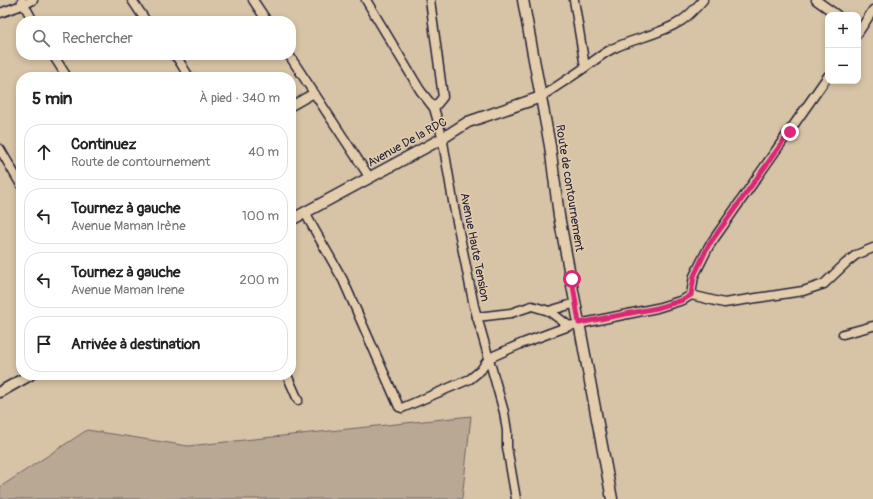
<!DOCTYPE html>
<html lang="fr">
<meta charset="utf-8">
<style>
:root{--surface:#fff;--page:#f2f2f2;--text:#222;--muted:#767676;--line:#e0e0e0}
body{margin:0;font-family:Pangolin,sans-serif;background:var(--page);color:var(--text)}
.controls{position:absolute;right:12px;top:12px;display:grid;overflow:hidden;border-radius:8px;box-shadow:0 2px 6px #0003}
.controls button{width:36px;height:36px;display:grid;place-items:center;padding:0;border:0;border-bottom:1px solid var(--line);background:var(--surface);color:var(--text);font:20px sans-serif}
.stop{position:absolute;width:12px;height:12px;margin:-9px;border:3px solid #db2777;border-radius:50%;background:#fff}
.stop.end{background:#db2777;border-color:#fff;box-shadow:0 1px 4px #0008}
.list{margin:0;padding:0;list-style:none}
h2{display:flex;justify-content:space-between;align-items:center;height:52px;margin:0;padding:0 16px;font-size:17px}
h2 small{font-size:13px;font-weight:400;color:var(--muted)}
.list li{display:grid;grid-template-columns:26px 1fr auto;gap:12px;align-items:center;box-sizing:border-box;height:56px;margin:0 8px 8px;padding:0 8px;border:1px solid var(--line);border-radius:16px}
.list b{display:block;font-size:15px;white-space:nowrap}
.list p{margin:0;font-size:13px;white-space:nowrap;color:var(--muted)}
.list em{font-size:13px;font-style:normal;color:var(--muted)}
.icon{flex:none;width:22px;height:22px;fill:none;stroke:currentColor;stroke-width:2;stroke-linecap:round;stroke-linejoin:round}
.map{position:relative;flex:none;width:873px;height:499px;overflow:hidden}
.search{position:absolute;background:var(--surface);box-shadow:0 2px 6px #0003;left:16px;top:16px;width:280px;height:44px;display:flex;align-items:center;gap:10px;box-sizing:border-box;padding:0 14px;border-radius:16px;color:var(--muted);font-size:15px}
.panel{position:absolute;background:var(--surface);box-shadow:0 2px 6px #0003;left:16px;top:72px;width:280px;height:308px;border-radius:16px}
.map>svg:first-child{display:block}
</style>
<div class="map">
<svg width="873" height="499" viewBox="0 0 873 499">
<rect width="100%" height="100%" fill="#d7c3a5"/>
<filter id="ink" filterUnits="userSpaceOnUse"><feTurbulence type="fractalNoise" baseFrequency=".025" numOctaves="2"/><feDisplacementMap in="SourceGraphic" scale="8" xChannelSelector="R" yChannelSelector="G"/><feConvolveMatrix kernelMatrix="1 2 1 2 8 2 1 2 1" color-interpolation-filters="sRGB"/></filter>
<g filter="url(#ink)">
<polygon fill="#b9a894" stroke="#6e6568" points="471,416 462,499 0,499 0,487 87,430 188,446"/>
<g fill="none" stroke-linecap="round" stroke-linejoin="round">
<defs>
<g id="minor">
<polyline points="132,0 146,21"/>
<polyline points="253,0 267,21"/>
<polyline points="366,0 420,90 434,108"/>
<polyline points="430,0 443,97 434,108 442,136 454,207 474,306 504,412 507,431 507,447 516,499"/>
<polyline points="574,0 585,67"/>
<polyline points="816,0 837,15"/>
<polyline points="22,1 33,21"/>
<polyline points="0,13 25,4 33,0"/>
<polyline points="858,33 873,10"/>
<polyline points="53,55 67,77"/>
<polyline points="174,55 178,59 189,77"/>
<polyline points="289,55 370,178"/>
<path d="M541 97C555 87 570 78 584 68 594 61 602 54 612 49 634 38 660 35 681 21 689 16 696 8 703 0"/>
<polyline points="291,106 314,93"/>
<polyline points="0,149 21,185"/>
<polyline points="305,213 343,280 399,407 402,408 470,379 481,370 489,358 523,343 569,326 657,308 683,300 691,295"/>
<polyline points="691,295 694,276 709,246 828,76"/>
<polyline points="691,295 724,303 803,291 824,284 846,263 856,255 873,248"/>
<polyline points="549,311 576,303"/>
<polyline points="477,317 511,313 532,306 549,311 569,326"/>
<polyline points="843,334 873,326"/>
<polyline points="287,375 298,400"/>
</g>
<g id="tertiary">
<polyline points="523,0 550,146 559,216 612,499"/>
<polyline points="291,220 443,138 468,122 541,97"/>
<polyline points="0,392 30,375"/>
</g>
</defs>
<use href="#minor" stroke="#22223b" stroke-width="11"/>
<use href="#tertiary" stroke="#22223b" stroke-width="13"/>
<use href="#minor" stroke="#e3cdac" stroke-width="8"/>
<use href="#tertiary" stroke="#e3cdac" stroke-width="10"/>
</g>
</g>
<g fill="none" stroke-linecap="round" stroke-linejoin="round" filter="url(#ink)">
<polyline stroke="#db2777" stroke-width="5" points="572,279 579,323 657,308 683,300 691,295 694,276 708,246 790,132"/>
</g>
<g text-anchor="middle" stroke-width="3" stroke-linejoin="round" paint-order="stroke">
<g font-size="12" fill="#22223b" stroke="#e3cdac">
<text transform="translate(407 142) rotate(-29)" y="4">Avenue De la RDC</text>
<text transform="translate(570 188) rotate(81)" y="4">Route de contournement</text>
<text transform="translate(475 247) rotate(79)" y="4">Avenue Haute Tension</text>
</g>
</g>
</svg>
<div class="controls">
<button>+</button>
<button>−</button>
</div>
<div class="stop" style="left:572px;top:279px"></div>
<div class="stop end" style="left:790px;top:132px"></div>
<div class="search"><svg class="icon" aria-label="search" viewBox="0 0 24 24"><circle cx="10" cy="10" r="6"/><path d="M15 15l6 6"/></svg>Rechercher</div>
<section class="panel">
<h2>5 min<small>À pied · 340 m</small></h2>
<ul class="list">
<li><svg class="icon" aria-label="ahead" viewBox="0 0 24 24"><path d="M12 20V5M6 11l6-6 6 6"/></svg><div><b>Continuez</b><p>Route de contournement</p></div><em>40 m</em></li>
<li><svg class="icon" aria-label="left" viewBox="0 0 24 24"><path d="M17 20v-9H6M10 6l-5 5 5 5"/></svg><div><b>Tournez à gauche</b><p>Avenue Maman Irène</p></div><em>100 m</em></li>
<li><svg class="icon" aria-label="left" viewBox="0 0 24 24"><path d="M17 20v-9H6M10 6l-5 5 5 5"/></svg><div><b>Tournez à gauche</b><p>Avenue Maman Irene</p></div><em>200 m</em></li>
<li><svg class="icon" aria-label="arrive" viewBox="0 0 24 24"><path d="M6 21V4h12l-3 4 3 4H6"/></svg><div><b>Arrivée à destination</b></div></li>
</ul>
</section>
</div>
